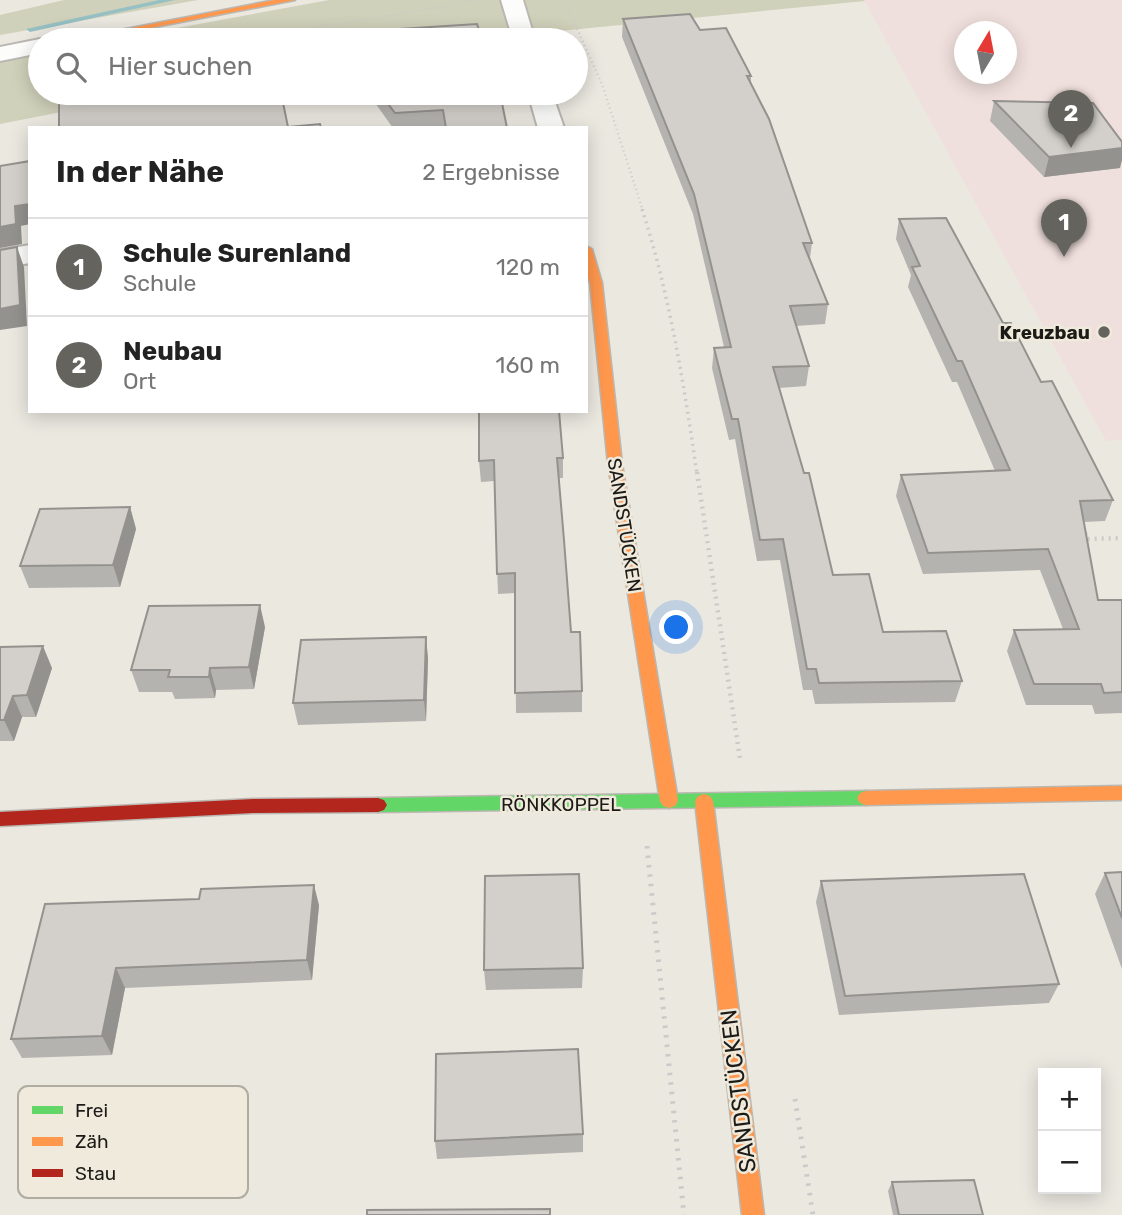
<!DOCTYPE html>
<html lang="de">
<meta charset="utf-8">
<style>
:root{--surface:#fff;--page:#f6f6f6;--text:#222;--muted:#767676;--line:#e0e0e0;--accent:#65635d}
body{margin:0;font-family:Rubik,sans-serif;background:var(--page);color:var(--text)}
.controls{position:absolute;right:21px;bottom:21px;display:grid;overflow:hidden;border-radius:0px;box-shadow:0 4px 18px #0003}
.controls button{width:63px;height:63px;display:grid;place-items:center;padding:0;border:0;border-bottom:2px solid var(--line);background:var(--surface);color:var(--text);font:35px sans-serif}
.compass{position:absolute;left:954px;top:21px;width:63px;height:63px;border-radius:50%;background:var(--surface);box-shadow:0 4px 18px #0003;rotate:10deg}
.you{position:absolute;left:677px;top:628px;width:24px;height:24px;margin:-18px;border:5px solid #fff;border-radius:50%;background:#1a73e8;box-shadow:0 0 0 10px #1a73e833}
.badge{display:grid;place-items:center;width:46px;height:46px;border-radius:50%;background:var(--accent);color:#fff;font-size:23px;font-weight:700}
.pin{position:absolute;translate:-50% -58px;filter:drop-shadow(0 2px 4px #0008)}
.pin::after{content:'';position:absolute;top:37px;width:24px;height:21px;background:inherit;clip-path:polygon(0 0,100% 0,50% 100%)}
.list{margin:0;padding:0;list-style:none}
h2{display:flex;justify-content:space-between;align-items:center;height:91px;margin:0;padding:0 28px;font-size:30px}
h2 small{font-size:23px;font-weight:400;color:var(--muted)}
.list li{display:grid;grid-template-columns:46px 1fr auto;gap:21px;align-items:center;box-sizing:border-box;height:98px;padding:0 28px;border-top:2px solid var(--line)}
.list b{display:block;font-size:26px;white-space:nowrap}
.list p{margin:0;font-size:23px;white-space:nowrap;color:var(--muted)}
.list em{font-size:23px;font-style:normal;color:var(--muted)}
.icon{flex:none;width:38px;height:38px;fill:none;stroke:currentColor;stroke-width:2;stroke-linecap:round;stroke-linejoin:round}
.map{position:relative;flex:none;width:1122px;height:1215px;overflow:hidden}
.search{position:absolute;background:var(--surface);box-shadow:0 4px 18px #0003;left:28px;top:28px;width:560px;height:77px;display:flex;align-items:center;gap:18px;box-sizing:border-box;padding:0 24px;border-radius:38px;color:var(--muted);font-size:26px}
.panel{position:absolute;background:var(--surface);box-shadow:0 4px 18px #0003;left:28px;top:126px;width:560px;height:287px;border-radius:0px}
.map>svg:first-child{display:block}
</style>
<div class="map">
<svg width="1122" height="1215" viewBox="0 0 1122 1215">
<rect width="100%" height="100%" fill="#ebe8e0"/>
<path fill="#f0e0dd" fill-rule="evenodd" d="M864 0H1122V440L1106 441ZM964 32H1006V74H964Z"/>
<g fill="#d0d1ba">
<polygon points="64,0 198,0 0,35 0,15"/>
<polygon points="329,0 864,0 865,1 468,40 112,40"/>
<polygon points="40,54 40,93 159,93 0,124 0,60"/>
</g>
<g fill="none" stroke-linecap="round" stroke-linejoin="round">
<polygon fill="#96c0c3" fill-rule="evenodd" points="159,0 175,0 30,32 26,29"/>
<defs>
<g id="street">
<polygon points="501,0 523,0 535,40 513,40"/>
<polygon points="40,39 45,40 40,40 40,53 0,61 0,47"/>
<polygon points="528,93 552,93 564,128 538,128"/>
<polygon points="30,245 30,263 0,268 0,250"/>
</g>
<polygon id="fast" points="866,791 872,793 875,798 872,803 866,805 378,812 372,810 369,805 372,800 378,798"/>
<g id="slow">
<polygon points="275,0 295,0 88,40 69,40"/>
<polygon points="586,246 592,249 602,283 622,464 678,801 675,806 669,808 663,806 660,801 608,464 590,283 586,270"/>
<polygon points="1122,786 1122,800 866,805 860,803 857,798 860,793 866,791"/>
<polygon points="704,794 710,796 713,801 764,1215 742,1215 695,801 698,796"/>
</g>
<polygon id="jam" points="378,798 384,800 387,805 384,810 378,812 253,813 0,826 0,812 253,799"/>
</defs>
<use href="#street" stroke="#bbb8b2" stroke-width="4"/>
<use href="#fast" stroke="#bbb8b2" stroke-width="3"/>
<use href="#slow" stroke="#bbb8b2" stroke-width="3"/>
<use href="#jam" stroke="#bbb8b2" stroke-width="3"/>
<g stroke="#cacac8" stroke-width="2.5" stroke-dasharray="1 3.5" stroke-linecap="butt">
<polyline points="564,0 602,84 643,211"/>
<polyline points="309,29 477,1"/>
</g>
<path stroke="#cacac8" stroke-width="3.5" stroke-dasharray="2 4.5" stroke-linecap="butt" d="M642 209C670 296 684 385 697 474"/>
<g stroke="#cacac8" stroke-width="4.5" stroke-dasharray="2 5" stroke-linecap="butt">
<polyline points="697,472 740,759"/>
<polyline points="1085,533 1087,539 1122,538"/>
</g>
<g stroke="#cacac8" stroke-width="5" stroke-dasharray="2.5 7" stroke-linecap="butt">
<polyline points="647,846 684,1215"/>
<polyline points="795,1099 813,1215"/>
</g>
<use href="#street" fill="#fcfcfa" fill-rule="evenodd"/>
<use href="#fast" fill="#63d668" fill-rule="evenodd"/>
<use href="#slow" fill="#ff974d" fill-rule="evenodd"/>
<use href="#jam" fill="#b3261e" fill-rule="evenodd"/>
</g>
<g fill="#b5b3af">
<polygon points="623,19 700,30 751,76 751,82 812,243 810,258 828,304 825,324 796,326 809,366 806,386 779,388 833,575 883,632 962,681 955,702 815,704 812,690 803,690 780,560 757,561 735,439 729,440 712,368 714,348 724,347 693,214 622,37"/>
<polygon points="368,93 507,93 508,104 502,105 507,128 393,128"/>
<polygon points="994,101 1120,168 1044,177 990,121"/>
<polygon points="899,219 1003,323 1041,382 1113,500 1105,521 1084,522 1098,600 1122,600 1122,713 1095,714 1092,705 1026,705 1007,651 1014,630 1063,629 1040,570 923,574 896,496 901,475 995,471 957,382 952,382 908,287 911,275 896,239"/>
<polygon points="563,458 563,478 559,478 571,632 582,691 582,712 516,713 515,593 498,594 494,481 481,482 479,461"/>
<polygon points="130,507 136,529 120,587 29,588 20,566"/>
<polygon points="265,627 254,689 216,690 215,698 175,699 172,692 139,692 131,670"/>
<polygon points="426,637 428,659 426,721 298,725 293,703"/>
<polygon points="0,647 52,668 36,717 22,717 14,741 0,741"/>
<polygon points="1122,872 1122,969 1095,894 1105,873"/>
<polygon points="821,881 1059,984 1049,1003 839,1015 816,902"/>
<polygon points="45,904 319,905 312,980 125,988 112,1055 22,1058 11,1039"/>
<polygon points="583,968 582,988 486,990 484,970"/>
<polygon points="583,1134 583,1152 437,1159 435,1141"/>
<polygon points="892,1182 983,1215 893,1215 888,1191"/>
</g>
<g fill="#94928e">
<polygon points="1122,148 1122,160 1120,168 1044,177 1049,157"/>
<polygon points="30,204 30,224 21,226 22,244 0,248 0,227 15,206"/>
<polygon points="17,247 24,267 27,326 0,330 0,309"/>
<polygon points="130,507 136,529 120,587 113,565"/>
<polygon points="260,605 265,627 254,689 249,667"/>
<polygon points="426,637 428,659 426,721 424,700"/>
<polygon points="43,646 52,668 36,717 27,695"/>
<polygon points="210,668 216,690 215,698 209,677"/>
<polygon points="13,696 22,717 14,741 4,720"/>
<polygon points="314,885 319,905 312,980 307,960"/>
<polygon points="116,968 125,988 112,1055 102,1036"/>
</g>
<g fill="#d3d0cb" stroke="#94928e" stroke-width="2">
<polygon points="690,14 700,30 726,28 751,76 747,76 769,119 812,243 803,243 828,304 790,306 809,366 773,367 804,473 809,473 833,575 869,574 883,632 946,631 962,681 819,683 816,669 807,669 783,539 760,540 738,419 732,419 714,348 731,347 694,194 623,19"/>
<polygon points="477,24 482,39 494,39 495,40 341,40 339,38 383,30"/>
<polygon points="88,93 232,93 233,96 262,93 281,93 288,127 320,124 321,128 59,128 59,96"/>
<polygon points="380,93 500,93 507,128 446,128 443,110 395,113"/>
<polygon points="994,101 1093,103 1122,142 1122,148 1049,157"/>
<polygon points="30,161 30,204 15,206 16,224 0,227 0,166"/>
<polygon points="946,218 1003,323 1011,323 1041,382 1052,381 1113,500 1080,501 1098,600 1122,600 1122,692 1104,693 1101,684 1034,684 1014,630 1079,629 1048,549 928,553 901,475 1010,470 962,361 957,361 912,267 920,266 899,219"/>
<polygon points="17,247 20,305 0,309 0,250"/>
<polygon points="479,411 559,411 563,458 557,458 564,540 571,632 580,632 582,691 515,693 515,573 497,574 494,460 479,461"/>
<polygon points="130,507 113,565 20,566 40,509"/>
<polygon points="260,605 249,667 210,668 209,677 168,677 170,670 131,670 149,606"/>
<polygon points="426,637 424,700 293,703 301,640"/>
<polygon points="43,646 27,695 13,696 4,720 0,720 0,647"/>
<polygon points="1122,872 1122,918 1105,873"/>
<polygon points="579,874 583,968 484,970 485,876"/>
<polygon points="1024,874 1059,984 845,996 821,881"/>
<polygon points="314,885 307,960 116,968 102,1036 11,1039 45,904 199,899 201,889"/>
<polygon points="578,1049 583,1134 435,1141 436,1054"/>
<polygon points="974,1180 983,1215 899,1215 892,1182"/>
<polygon points="550,1209 550,1215 367,1215 367,1210"/>
</g>
<circle fill="#65635d" stroke="#efeadc" stroke-width="2.5" cx="1104" cy="332" r="7"/>
<g text-anchor="middle" stroke-width="5" stroke-linejoin="round" paint-order="stroke">
<g font-size="19" font-weight="bold" fill="#1d1b17" stroke="#efeadc" text-anchor="end">
<text x="1090" y="339">Kreuzbau</text>
</g>
<g font-size="19" fill="#1d1b17" stroke="#efeadc">
<text transform="translate(625 525) rotate(81)" y="7">SANDSTÜCKEN</text>
<text x="561" y="811">RÖNKKOPPEL</text>
</g>
<g font-size="23" fill="#1d1b17" stroke="#efeadc">
<text transform="translate(738 1091) rotate(-97)" y="8">SANDSTÜCKEN</text>
</g>
</g>
<rect x="18" y="1086" width="230" height="112" rx="10" fill="#efeadc" stroke="#b0aca1" stroke-width="2"/>
<rect x="32" y="1106" width="31" height="8" fill="#63d668"/>
<rect x="32" y="1137" width="31" height="9" fill="#ff974d"/>
<rect x="32" y="1169" width="31" height="8" fill="#b3261e"/>
<g font-size="19" fill="#1d1b17">
<text x="75" y="1117">Frei</text>
<text x="75" y="1148">Zäh</text>
<text x="75" y="1180">Stau</text>
</g>
</svg>
<div class="controls">
<button>+</button>
<button>−</button>
</div>
<svg class="compass" viewBox="-18 -18 36 36"><path d="M0-13l5 13h-10z" fill="#e53935"/><path d="M0 13l5-13h-10z" fill="#767676"/></svg>
<div class="you"></div>
<div class="pin badge" style="left:1064px;top:257px">1</div>
<div class="pin badge" style="left:1071px;top:148px">2</div>
<div class="search"><svg class="icon" aria-label="search" viewBox="0 0 24 24"><circle cx="10" cy="10" r="6"/><path d="M15 15l6 6"/></svg>Hier suchen</div>
<section class="panel">
<h2>In der Nähe<small>2 Ergebnisse</small></h2>
<ul class="list">
<li><span class="badge">1</span><div><b>Schule Surenland</b><p>Schule</p></div><em>120 m</em></li>
<li><span class="badge">2</span><div><b>Neubau</b><p>Ort</p></div><em>160 m</em></li>
</ul>
</section>
</div>
